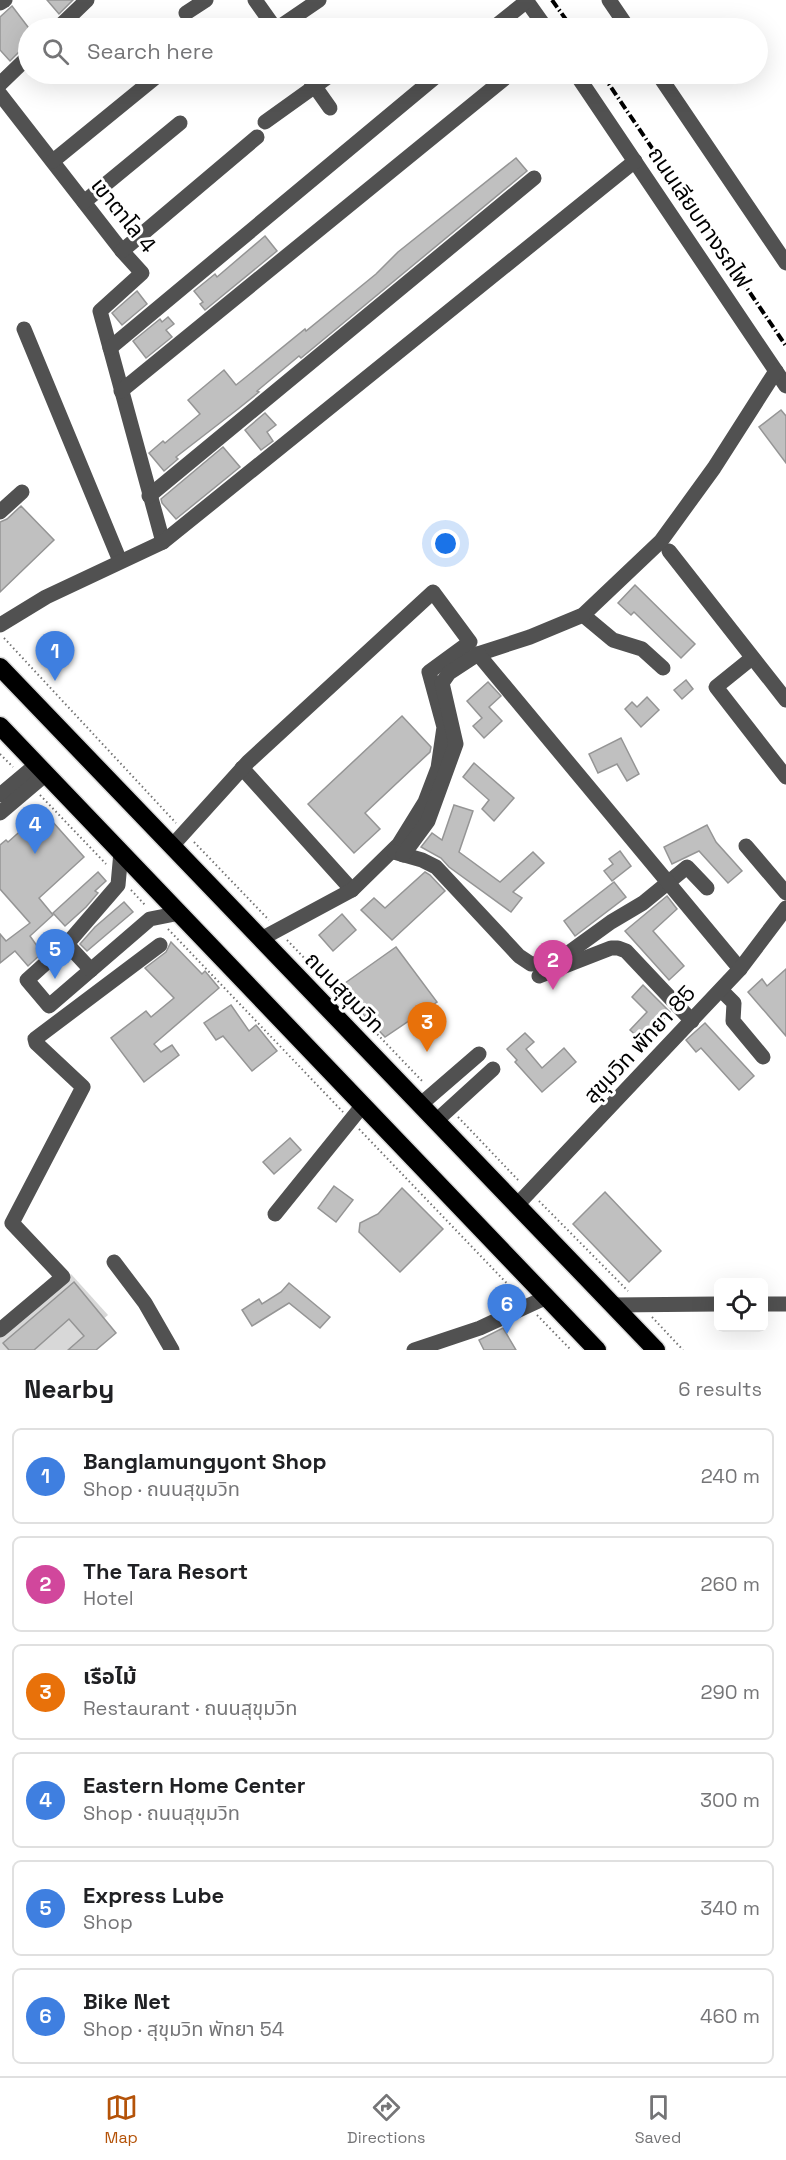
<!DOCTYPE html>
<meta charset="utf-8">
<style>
:root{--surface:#fff;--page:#f6f6f6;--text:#202124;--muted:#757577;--line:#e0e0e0;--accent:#b45309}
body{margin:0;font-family:"Space Grotesk","Noto Sans Thai",sans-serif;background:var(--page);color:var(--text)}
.controls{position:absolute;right:18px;bottom:18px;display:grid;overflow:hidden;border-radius:9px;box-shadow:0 6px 24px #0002}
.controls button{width:54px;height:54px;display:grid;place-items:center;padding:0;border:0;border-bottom:2px solid var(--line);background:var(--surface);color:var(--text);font:30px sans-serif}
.you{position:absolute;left:446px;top:544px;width:21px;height:21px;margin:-15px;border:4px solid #fff;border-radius:50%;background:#1a73e8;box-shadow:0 0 0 9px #1a73e833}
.badge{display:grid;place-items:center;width:39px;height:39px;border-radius:50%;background:var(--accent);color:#fff;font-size:20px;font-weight:700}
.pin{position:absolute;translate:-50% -50px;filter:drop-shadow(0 2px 3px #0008)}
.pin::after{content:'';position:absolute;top:32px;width:21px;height:18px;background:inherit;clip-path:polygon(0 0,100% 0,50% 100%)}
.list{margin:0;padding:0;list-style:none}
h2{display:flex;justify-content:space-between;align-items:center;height:78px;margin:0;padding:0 24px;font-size:26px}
h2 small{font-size:20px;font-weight:400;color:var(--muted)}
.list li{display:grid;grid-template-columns:39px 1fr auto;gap:18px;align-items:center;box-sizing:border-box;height:96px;margin:0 12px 12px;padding:0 12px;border:2px solid var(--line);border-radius:9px}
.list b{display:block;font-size:22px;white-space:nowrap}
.list p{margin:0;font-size:20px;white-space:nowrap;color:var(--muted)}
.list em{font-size:20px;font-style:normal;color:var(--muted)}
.icon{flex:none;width:33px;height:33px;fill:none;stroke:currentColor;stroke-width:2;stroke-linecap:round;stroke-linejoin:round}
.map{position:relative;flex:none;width:786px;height:1350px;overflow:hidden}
.search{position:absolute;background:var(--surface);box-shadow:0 6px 24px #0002;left:18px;right:18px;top:18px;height:66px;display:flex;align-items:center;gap:15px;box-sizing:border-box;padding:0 21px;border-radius:33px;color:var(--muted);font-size:22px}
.sheet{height:726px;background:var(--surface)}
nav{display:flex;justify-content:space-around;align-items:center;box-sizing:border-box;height:84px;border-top:2px solid var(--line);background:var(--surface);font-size:16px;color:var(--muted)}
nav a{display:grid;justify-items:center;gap:3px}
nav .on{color:var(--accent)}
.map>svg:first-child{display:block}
</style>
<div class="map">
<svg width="786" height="1350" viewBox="0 0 786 1350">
<rect width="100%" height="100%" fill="#fff"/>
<polygon fill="#d8d8d8" points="71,1274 108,1315 67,1350 0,1350 0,1336"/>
<g fill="#c0c0c0" stroke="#959595" stroke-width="1.5">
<polygon points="47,0 73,0 59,14"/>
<polygon points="12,6 28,27 28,48 21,50 10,61 0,50 0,17"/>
<polygon points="516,158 527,171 301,358 299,356 257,391 259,392 238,409 176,457 178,459 164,471 149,453 163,441 165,443 200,414 188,400 224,370 236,385 246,377 305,329 306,331 376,274 398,252"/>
<polygon points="265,236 277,251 205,310 200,304 203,302 194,291 215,274 217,277"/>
<polygon points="137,291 147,304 122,325 112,313"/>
<polygon points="168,317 174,324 166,330 172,337 146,358 133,341 160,319 162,322"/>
<polygon points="781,410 786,416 786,463 759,427"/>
<polygon points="265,413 276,425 267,432 273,441 261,450 245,430"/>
<polygon points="223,447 240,467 176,519 162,503 161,499"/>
<polygon points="21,506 54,540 0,592 0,522 7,519"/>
<polygon points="635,585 695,644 681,658 634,612 631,615 618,603"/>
<polygon points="686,680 693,689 682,699 674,690"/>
<polygon points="488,682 501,696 489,707 502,721 484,738 473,726 482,718 467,701"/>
<polygon points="647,697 659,710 641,727 625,709 632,702 637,707"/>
<polygon points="402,716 431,747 430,752 365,813 380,829 354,853 308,804"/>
<polygon points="621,738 639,774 627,781 617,764 598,773 589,754"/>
<polygon points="474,763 514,798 494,821 482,809 489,800 463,777"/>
<polygon points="454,805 473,811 459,852 500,882 533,852 544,863 513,892 522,898 511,912 449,867 441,858 421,847 432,833 442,840"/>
<polygon points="43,811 84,857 39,898 53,915 30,936 42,953 28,966 15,951 0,963 0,934 6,941 30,923 0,889 0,845 6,840 8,842"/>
<polygon points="707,825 716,842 742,871 728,883 699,851 672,864 664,847"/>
<polygon points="620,851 631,866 612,881 604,871 613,864 609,859"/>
<polygon points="98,872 106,881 95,891 98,893 86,907 65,926 53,913"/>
<polygon points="425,872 430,875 445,891 392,940 361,910 374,898 385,908"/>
<polygon points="614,882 626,897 575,936 564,921"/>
<polygon points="667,896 677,909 653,931 684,966 669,980 625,931"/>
<polygon points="124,902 133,912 87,951 80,944 95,927"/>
<polygon points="342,914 356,930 333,951 319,935"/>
<polygon points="171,942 202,974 205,971 219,988 154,1044 161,1052 172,1045 179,1055 144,1082 111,1038 146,1011 151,1017 174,998 145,968 166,952"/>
<polygon points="396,947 437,1002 385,1037 338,988"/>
<polygon points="786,969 786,1036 748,992 762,979 767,986"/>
<polygon points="643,985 670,1012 643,1042 630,1030 647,1012 632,997"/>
<polygon points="231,1005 249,1031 256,1025 277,1051 252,1071 223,1036 216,1040 204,1023"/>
<polygon points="705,1023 754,1076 739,1090 701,1048 696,1052 686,1040"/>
<polygon points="525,1033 534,1042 526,1049 542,1068 564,1048 576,1062 542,1092 515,1062 517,1060 507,1049"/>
<polygon points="290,1138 301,1150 274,1174 263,1162"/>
<polygon points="334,1186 353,1200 336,1222 318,1208"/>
<polygon points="402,1188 443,1229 400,1272 359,1232 360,1223 378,1214"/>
<polygon points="605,1192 661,1251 629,1282 573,1224"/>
<polygon points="74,1282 116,1333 96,1350 68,1350 84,1336 69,1319 34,1350 9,1350 3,1343"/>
<polygon points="289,1283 330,1317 320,1328 289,1303 252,1326 242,1310 259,1299 262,1304 281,1292"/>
<polygon points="503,1328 516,1350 484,1350 479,1340"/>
</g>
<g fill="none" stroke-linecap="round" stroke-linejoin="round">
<defs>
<g id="highway">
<polyline points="0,667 656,1350"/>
<polyline points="0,726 597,1350"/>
</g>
</defs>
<use href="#highway" stroke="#dbdbdb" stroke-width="21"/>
<g stroke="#737373" stroke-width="2" stroke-dasharray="1.5 3" stroke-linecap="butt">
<polyline points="4,638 176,823"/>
<polyline points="0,754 13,767"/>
<polyline points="40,795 106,864"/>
<polyline points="194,842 269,920"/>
<polyline points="131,890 146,906"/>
<polyline points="168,929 343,1112"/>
<polyline points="287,940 424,1083"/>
<polyline points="458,1117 520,1182"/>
<polyline points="359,1129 519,1296"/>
<polyline points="539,1201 628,1291"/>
<polyline points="537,1315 571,1350"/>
<polyline points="652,1317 683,1350"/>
</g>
<g stroke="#515151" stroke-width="15">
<polyline points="255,0 275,28"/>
<polyline points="526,0 546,28"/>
<polyline points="609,0 628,28"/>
<polyline points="0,3 5,0"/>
<polyline points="186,13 206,0"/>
<polyline points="58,28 87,0"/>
<polyline points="278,28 319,0"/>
<polyline points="493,28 527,1"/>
<polyline points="306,74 330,108"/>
<polyline points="576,74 786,386"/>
<polyline points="658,74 786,263"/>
<polyline points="0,84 28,57"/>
<polyline points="0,94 122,251 142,273 100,311 163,542"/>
<polyline points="265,122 332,74"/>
<polyline points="53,161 156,77"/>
<polyline points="84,202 180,123"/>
<polyline points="122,251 257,137"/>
<polyline points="24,329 120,561"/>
<polyline points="110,348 439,74"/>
<polyline points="121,391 510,74"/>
<polyline points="149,496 534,178"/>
<polyline points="0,512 22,492"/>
<polyline points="669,551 786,700"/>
<polyline points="583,615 613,640 642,649 663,668"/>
<polyline points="0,625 46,597 163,542 635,161"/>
<polyline points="478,654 530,637 583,615 661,541 714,468 776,371"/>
<polyline points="752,658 716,687 786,777"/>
<polyline points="242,768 352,890"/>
<polyline points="0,795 37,764"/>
<polyline points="0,813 46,774"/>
<polyline points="172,846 248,762 433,592 470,642 429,672 444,727 438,768 425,802 399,844 352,890 261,939"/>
<polyline points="746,846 786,893"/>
<polyline points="394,852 422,860 436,867 519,956 531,964 551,962 560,959 611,922 643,903 687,867 707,888"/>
<polyline points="403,855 428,821 456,744 442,683 449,673 478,654 740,969"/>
<polyline points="67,944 27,980 49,1006 150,919 180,913"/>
<polyline points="91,970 67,944 118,885 121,852"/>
<polyline points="539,976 611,948 618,948 626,951 692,1021"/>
<polyline points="721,990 734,1003 733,1021 763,1057"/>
<polyline points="420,1105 479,1054"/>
<polyline points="436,1121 493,1069"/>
<polyline points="517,1205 740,969 786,908"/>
<polyline points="275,1214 363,1105"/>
<polyline points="114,1262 145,1303 172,1350"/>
<polyline points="764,1304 786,1304"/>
<polyline points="613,1305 718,1304"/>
<polyline points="0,1330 63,1277 12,1223 83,1087 36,1043 35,1039 160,945"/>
<polyline points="414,1350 480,1328 547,1297"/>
</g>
<use href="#highway" stroke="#000" stroke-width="18"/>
<g stroke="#000" stroke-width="4" stroke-dasharray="9 3 1.5 3" stroke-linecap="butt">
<polyline points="552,0 572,28"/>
<polyline points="602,74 786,346"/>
</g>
</g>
<g text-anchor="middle" stroke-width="6" stroke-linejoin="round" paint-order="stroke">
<g font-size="22" fill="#000" stroke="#fff">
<text transform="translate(124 215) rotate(51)" y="8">เขาตาโล 4</text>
<text transform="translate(700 217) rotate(56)" y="8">ถนนเลียบทางรถไฟ</text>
<text transform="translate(345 992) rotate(46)" y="8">ถนนสุขุมวิท</text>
<text transform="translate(639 1044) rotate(-47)" y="8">สุขุมวิท พัทยา 85</text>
</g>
</g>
</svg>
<div class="controls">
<button><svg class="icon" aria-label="locate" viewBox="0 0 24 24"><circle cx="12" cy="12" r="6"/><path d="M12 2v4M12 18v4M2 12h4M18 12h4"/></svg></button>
</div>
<div class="you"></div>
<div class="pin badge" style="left:55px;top:681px;background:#3f7fe0">1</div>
<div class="pin badge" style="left:553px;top:990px;background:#d1479c">2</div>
<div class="pin badge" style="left:427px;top:1052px;background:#e8710a">3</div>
<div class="pin badge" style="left:35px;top:854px;background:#3f7fe0">4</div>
<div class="pin badge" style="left:55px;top:979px;background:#3f7fe0">5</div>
<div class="pin badge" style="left:507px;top:1334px;background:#3f7fe0">6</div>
<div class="search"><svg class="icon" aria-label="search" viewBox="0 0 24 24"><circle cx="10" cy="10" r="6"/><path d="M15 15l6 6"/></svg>Search here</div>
</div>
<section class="sheet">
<h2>Nearby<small>6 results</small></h2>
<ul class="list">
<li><span class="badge" style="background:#3f7fe0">1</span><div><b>Banglamungyont Shop</b><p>Shop · ถนนสุขุมวิท</p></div><em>240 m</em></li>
<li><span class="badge" style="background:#d1479c">2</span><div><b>The Tara Resort</b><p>Hotel</p></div><em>260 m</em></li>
<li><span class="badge" style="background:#e8710a">3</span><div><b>เรือไม้</b><p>Restaurant · ถนนสุขุมวิท</p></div><em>290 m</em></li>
<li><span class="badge" style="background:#3f7fe0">4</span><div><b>Eastern Home Center</b><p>Shop · ถนนสุขุมวิท</p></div><em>300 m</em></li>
<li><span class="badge" style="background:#3f7fe0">5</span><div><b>Express Lube</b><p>Shop</p></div><em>340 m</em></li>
<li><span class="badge" style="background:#3f7fe0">6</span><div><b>Bike Net</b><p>Shop · สุขุมวิท พัทยา 54</p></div><em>460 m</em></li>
</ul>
</section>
<nav>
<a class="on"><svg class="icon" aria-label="map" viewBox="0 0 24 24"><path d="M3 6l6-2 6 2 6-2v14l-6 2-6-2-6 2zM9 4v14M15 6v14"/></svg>Map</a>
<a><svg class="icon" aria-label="directions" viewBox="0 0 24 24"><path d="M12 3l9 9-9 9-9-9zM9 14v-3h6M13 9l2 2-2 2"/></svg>Directions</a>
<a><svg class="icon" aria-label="saved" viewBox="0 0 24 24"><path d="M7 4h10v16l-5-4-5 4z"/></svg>Saved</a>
</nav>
